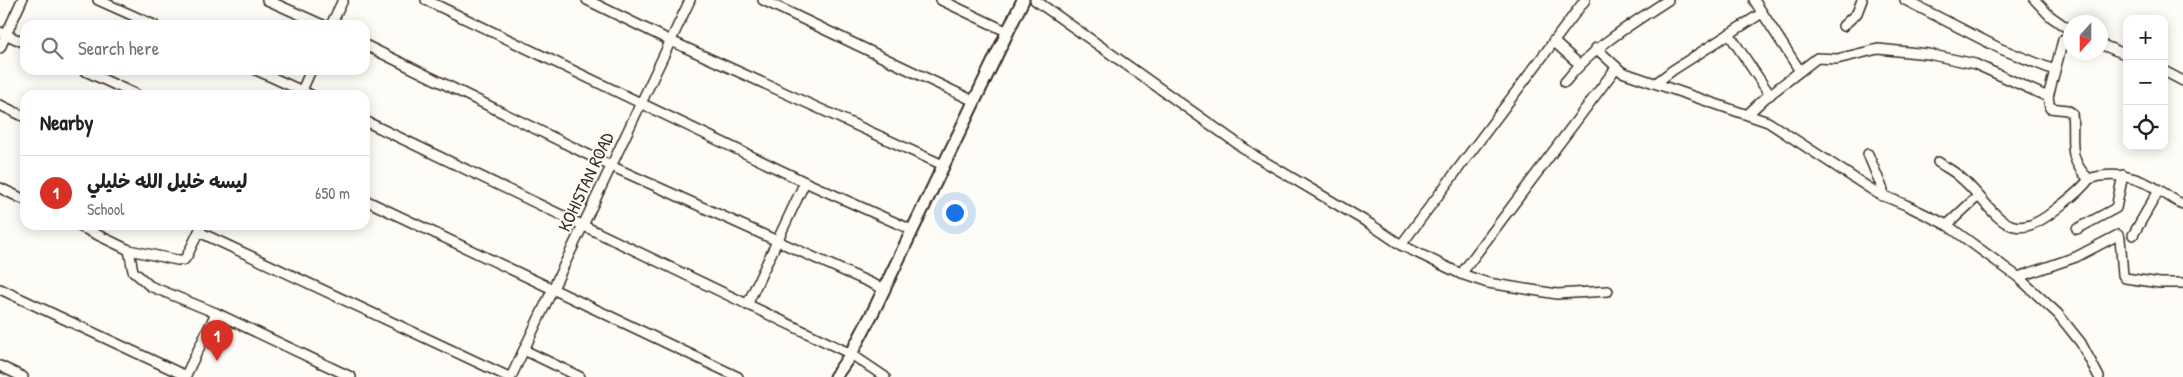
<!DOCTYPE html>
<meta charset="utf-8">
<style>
:root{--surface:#fff;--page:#f2f2f2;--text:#202124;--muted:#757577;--line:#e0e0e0;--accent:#d93025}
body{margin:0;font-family:"Patrick Hand","Playpen Sans Arabic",sans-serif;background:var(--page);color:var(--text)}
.controls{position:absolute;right:15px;top:15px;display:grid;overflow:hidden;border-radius:10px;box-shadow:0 2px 12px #0003}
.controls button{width:45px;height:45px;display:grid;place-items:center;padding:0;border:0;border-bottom:1px solid var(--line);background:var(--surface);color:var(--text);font:25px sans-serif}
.compass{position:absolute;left:2063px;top:15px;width:45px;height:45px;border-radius:50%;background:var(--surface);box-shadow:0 2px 12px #0003;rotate:201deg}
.you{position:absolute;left:954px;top:212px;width:18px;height:18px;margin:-12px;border:4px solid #fff;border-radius:50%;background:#1a73e8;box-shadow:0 0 0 8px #1a73e833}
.badge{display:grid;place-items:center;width:32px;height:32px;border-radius:50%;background:var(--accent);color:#fff;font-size:16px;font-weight:700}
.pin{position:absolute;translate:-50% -41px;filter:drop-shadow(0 1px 2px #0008)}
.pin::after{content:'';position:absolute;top:26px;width:18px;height:15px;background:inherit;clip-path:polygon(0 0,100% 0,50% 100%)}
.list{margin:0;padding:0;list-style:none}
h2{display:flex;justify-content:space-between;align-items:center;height:65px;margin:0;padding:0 20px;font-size:21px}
h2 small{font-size:16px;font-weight:400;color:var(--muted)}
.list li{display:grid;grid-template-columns:32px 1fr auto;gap:15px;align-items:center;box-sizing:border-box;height:75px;padding:0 20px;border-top:1px solid var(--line)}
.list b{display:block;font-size:19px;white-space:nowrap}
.list p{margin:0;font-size:16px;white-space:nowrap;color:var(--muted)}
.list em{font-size:16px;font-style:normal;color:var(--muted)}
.icon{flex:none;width:28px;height:28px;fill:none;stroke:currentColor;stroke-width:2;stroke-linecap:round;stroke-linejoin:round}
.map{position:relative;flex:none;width:2183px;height:377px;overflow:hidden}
.search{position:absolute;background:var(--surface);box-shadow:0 2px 12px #0003;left:20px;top:20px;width:350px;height:55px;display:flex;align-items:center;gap:12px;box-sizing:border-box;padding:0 18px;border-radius:15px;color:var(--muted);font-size:19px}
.panel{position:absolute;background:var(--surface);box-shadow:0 2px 12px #0003;left:20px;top:90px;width:350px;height:140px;border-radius:15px}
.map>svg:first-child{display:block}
</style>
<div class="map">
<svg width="2183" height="377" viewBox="0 0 2183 377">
<rect width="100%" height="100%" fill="#fdfcf7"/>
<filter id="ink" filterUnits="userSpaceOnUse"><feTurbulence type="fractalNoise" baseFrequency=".02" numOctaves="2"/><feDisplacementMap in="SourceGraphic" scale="10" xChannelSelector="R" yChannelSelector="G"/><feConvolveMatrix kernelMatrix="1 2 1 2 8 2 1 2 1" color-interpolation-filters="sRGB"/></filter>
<g filter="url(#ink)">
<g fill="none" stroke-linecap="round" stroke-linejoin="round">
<defs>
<g id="street">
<polyline points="98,0 154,25"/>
<polyline points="267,0 323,25"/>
<polyline points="426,0 805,182 912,230"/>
<polyline points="587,0 671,41 943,165"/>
<polyline points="763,0 974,101"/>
<polyline points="941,0 1008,32"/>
<polyline points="1035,0 1255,156 1370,224 1401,245 1461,274 1488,283 1557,294 1608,291"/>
<polyline points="1754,0 1800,71"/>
<polyline points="1905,0 2001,49 2054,70"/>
<polyline points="2035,0 2050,16 2070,30"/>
<polyline points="331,25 343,0"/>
<polyline points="1843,26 1857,13 1862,0"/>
<polyline points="0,32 25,43"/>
<polyline points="1729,34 1770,95"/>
<path d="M2070 35 2063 40 2048 97 2050 108 2067 110 2072 113C2075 141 2066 158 2089 179"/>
<polyline points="1553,41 1579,64"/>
<polyline points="2100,44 2127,55"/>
<polyline points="365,45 611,166 884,289"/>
<polyline points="0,48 22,0"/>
<polyline points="1596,48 1622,72 1768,122 1877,193 1906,205 1947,225 2018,277 2058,314 2081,343 2099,377"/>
<polyline points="83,70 137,95"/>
<polyline points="256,70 311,95"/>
<polyline points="2164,71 2183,81"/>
<path d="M1565 82C1594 46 1630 25 1668 0"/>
<polyline points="1656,83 1673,70 1762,13"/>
<polyline points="300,95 311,70"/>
<polyline points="0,105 25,117"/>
<polyline points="1748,114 1764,99 1817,58 1837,59 1878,49 1928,54 1975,64 2048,97"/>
<polyline points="365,121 851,354 885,377"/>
<polyline points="1868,154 1883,190 1882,196"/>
<path d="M1938 162C1945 167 1954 171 1960 177 1994 205 2005 252 2055 210 2066 201 2080 192 2089 179 2113 171 2137 177 2159 190 2168 195 2174 201 2183 204"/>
<polyline points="0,188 25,200"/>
<polyline points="365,200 738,377"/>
<polyline points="77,225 129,250 177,260 184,260 187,256 202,225"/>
<polyline points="1947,225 1978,196"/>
<polyline points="2077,229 2116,208 2123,175"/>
<polyline points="199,232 509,377"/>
<polyline points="2133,235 2159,190"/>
<polyline points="1401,245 1585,0"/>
<polyline points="129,250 133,271 150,286 216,313 351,377"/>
<polyline points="1461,274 1616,68"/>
<polyline points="2018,277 2076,257 2118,235 2120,238 2123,275 2125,278 2160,283 2183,283"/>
<polyline points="0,289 186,376"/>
<polyline points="747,305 805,182"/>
<polyline points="524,350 580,377"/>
<polyline points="0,366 23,377"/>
<polyline points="185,377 216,313"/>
<polyline points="511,377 690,0"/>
</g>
<polyline id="secondary" points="835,377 851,354 874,310 1023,0"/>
</defs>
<use href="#street" stroke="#3b2a1e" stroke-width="12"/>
<use href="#secondary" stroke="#3b2a1e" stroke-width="15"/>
<use href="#street" stroke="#fdfcf7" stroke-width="9"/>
<use href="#secondary" stroke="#fdfcf7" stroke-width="11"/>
</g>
</g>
<g text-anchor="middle" stroke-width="4" stroke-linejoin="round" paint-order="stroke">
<g font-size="18" fill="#3b2a1e" stroke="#fdfcf7">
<text transform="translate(586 182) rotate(-65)" y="6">KOHISTAN ROAD</text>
</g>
</g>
</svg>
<div class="controls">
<button>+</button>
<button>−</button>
<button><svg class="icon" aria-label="locate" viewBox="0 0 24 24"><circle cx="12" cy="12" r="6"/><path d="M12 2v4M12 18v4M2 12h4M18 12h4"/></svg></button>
</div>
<svg class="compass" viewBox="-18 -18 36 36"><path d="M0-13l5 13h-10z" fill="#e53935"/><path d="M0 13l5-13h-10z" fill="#757577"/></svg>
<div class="you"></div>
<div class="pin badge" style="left:217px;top:361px">1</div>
<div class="search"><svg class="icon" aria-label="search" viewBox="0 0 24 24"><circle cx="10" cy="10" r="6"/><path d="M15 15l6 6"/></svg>Search here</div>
<section class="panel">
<h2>Nearby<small></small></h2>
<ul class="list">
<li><span class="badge">1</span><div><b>ليسه خليل الله خليلي</b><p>School</p></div><em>650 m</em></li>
</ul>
</section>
</div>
